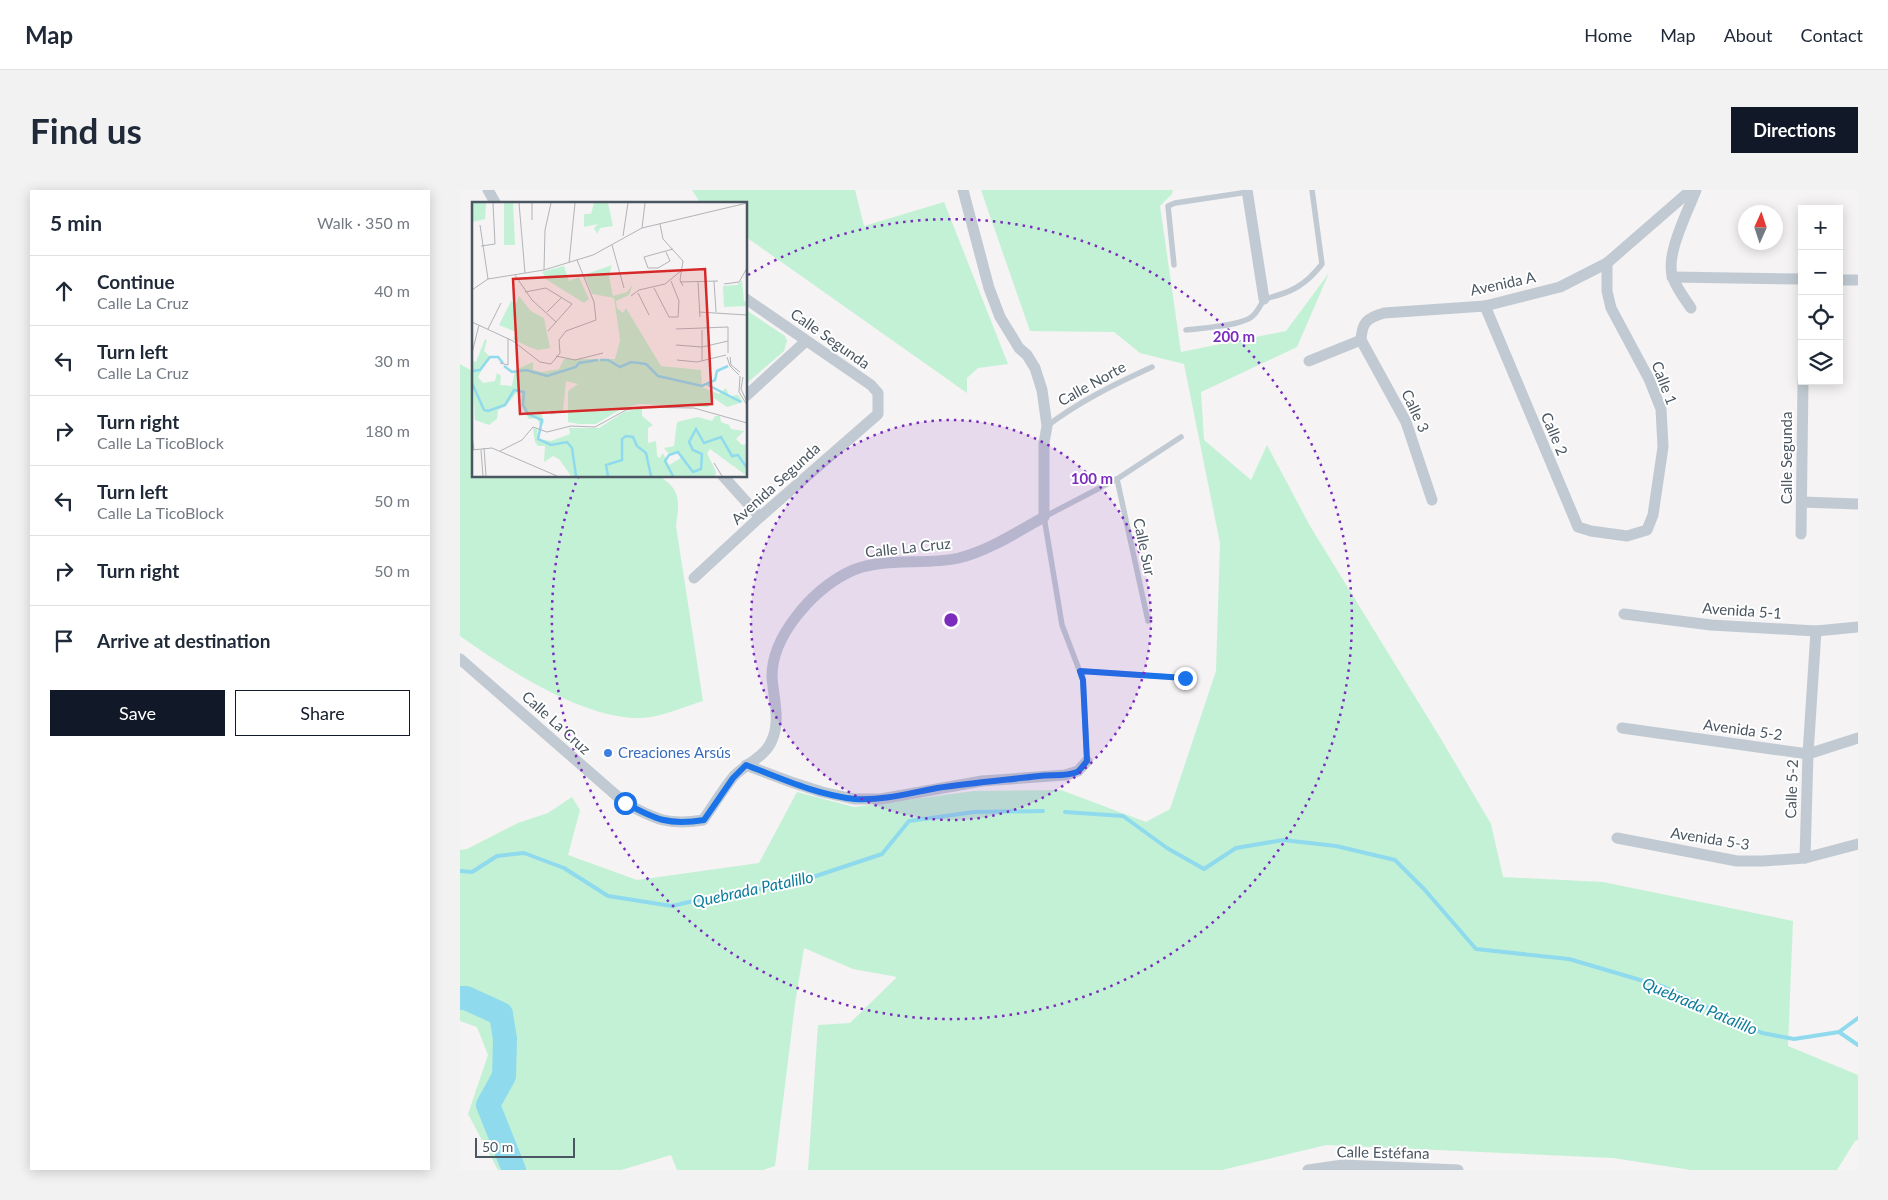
<!DOCTYPE html>
<meta charset="utf-8">
<style>
:root{--surface:#fff;--page:#f2f2f3;--text:#1f2937;--muted:#747a83;--line:#e0e1e3;--accent:#111827}
body{margin:0;font-family:Lato,sans-serif;background:var(--page);color:var(--text)}
.controls{position:absolute;right:15px;top:15px;display:grid;overflow:hidden;border-radius:0px;box-shadow:0 2px 12px #0003}
.controls button{width:45px;height:45px;display:grid;place-items:center;padding:0;border:0;border-bottom:1px solid var(--line);background:var(--surface);color:var(--text);font:25px sans-serif}
.compass{position:absolute;left:1278px;top:15px;width:45px;height:45px;border-radius:50%;background:var(--surface);box-shadow:0 2px 12px #0003;rotate:3deg}
.scale{position:absolute;left:15px;bottom:12px;width:100px;box-sizing:border-box;padding-left:5px;border:2px solid #4a5661;border-top:0;font-size:14px;line-height:18px;white-space:nowrap;color:#4a5661;-webkit-text-stroke:4px #fff;paint-order:stroke}
.stop{position:absolute;width:15px;height:15px;margin:-11px;border:4px solid #1a73e8;border-radius:50%;background:#fff}
.stop.end{background:#1a73e8;border-color:#fff;box-shadow:0 1px 5px #0008}
.list{margin:0;padding:0;list-style:none}
h2{display:flex;justify-content:space-between;align-items:center;height:65px;margin:0;padding:0 20px;font-size:21px}
h2 small{font-size:16px;font-weight:400;color:var(--muted)}
.list li{display:grid;grid-template-columns:32px 1fr auto;gap:15px;align-items:center;box-sizing:border-box;height:70px;padding:0 20px;border-top:1px solid var(--line)}
.list b{display:block;font-size:19px;white-space:nowrap}
.list p{margin:0;font-size:16px;white-space:nowrap;color:var(--muted)}
.list em{font-size:16px;font-style:normal;color:var(--muted)}
.actions{display:flex;gap:10px;padding:15px 20px}
.actions a{flex:1;padding:11px 0;border:1px solid var(--accent);border-radius:0px;text-align:center;font-size:18px;color:var(--accent)}
.actions .main{background:var(--accent);color:#fff}
.icon{flex:none;width:28px;height:28px;fill:none;stroke:currentColor;stroke-width:2;stroke-linecap:round;stroke-linejoin:round}
.map{position:relative;flex:none;width:1398px;height:980px;overflow:hidden;border-radius:0px}
header{display:flex;align-items:center;gap:30px;box-sizing:border-box;height:70px;padding:0 25px;background:var(--surface);border-bottom:1px solid var(--line)}
header strong{font-size:24px}
nav{display:flex;gap:28px;margin-inline-start:auto;font-size:18px}
.intro{display:flex;align-items:center;justify-content:space-between;box-sizing:border-box;height:120px;padding:0 30px}
h1{margin:0;font-size:35px}
.button{padding:12px 22px;border-radius:0px;background:var(--accent);color:#fff;font-size:18px;font-weight:700}
main{display:flex;gap:30px;padding:0 30px}
aside{flex:1;background:var(--surface);border-radius:0px;box-shadow:0 2px 12px #0003}
.map>svg:first-child{display:block}
</style>
<header>
<strong>Map</strong>
<nav><a>Home</a><a>Map</a><a>About</a><a>Contact</a></nav>
</header>
<div class="intro"><h1>Find us</h1><a class="button">Directions</a></div>
<main>
<aside>
<h2>5 min<small>Walk · 350 m</small></h2>
<ul class="list">
<li><svg class="icon" aria-label="ahead" viewBox="0 0 24 24"><path d="M12 20V5M6 11l6-6 6 6"/></svg><div><b>Continue</b><p>Calle La Cruz</p></div><em>40 m</em></li>
<li><svg class="icon" aria-label="left" viewBox="0 0 24 24"><path d="M17 20v-9H6M10 6l-5 5 5 5"/></svg><div><b>Turn left</b><p>Calle La Cruz</p></div><em>30 m</em></li>
<li><svg class="icon" aria-label="right" viewBox="0 0 24 24"><path d="M7 20v-9h11M14 6l5 5-5 5"/></svg><div><b>Turn right</b><p>Calle La TicoBlock</p></div><em>180 m</em></li>
<li><svg class="icon" aria-label="left" viewBox="0 0 24 24"><path d="M17 20v-9H6M10 6l-5 5 5 5"/></svg><div><b>Turn left</b><p>Calle La TicoBlock</p></div><em>50 m</em></li>
<li><svg class="icon" aria-label="right" viewBox="0 0 24 24"><path d="M7 20v-9h11M14 6l5 5-5 5"/></svg><div><b>Turn right</b></div><em>50 m</em></li>
<li><svg class="icon" aria-label="arrive" viewBox="0 0 24 24"><path d="M6 21V4h12l-3 4 3 4H6"/></svg><div><b>Arrive at destination</b></div></li>
</ul>
<div class="actions"><a class="main">Save</a><a>Share</a></div>
</aside>
<div class="map">
<svg width="1398" height="980" viewBox="0 0 1398 980">
<rect width="100%" height="100%" fill="#f5f3f3"/>
<g fill="#c3f1d5">
<polygon points="232,0 395,0 404,36 484,12 548,174 518,178 507,188 507,203 286,47 286,14 241,14"/>
<polygon points="521,0 713,0 712,4 700,16 721,162 826,141 869,83 837,157 741,202 744,250 791,290 807,255 850,336 981,549 1031,634 1043,687 1143,692 1333,731 1328,856 1398,885 1398,950 1395,951 1377,980 1231,980 1153,968 866,955 762,980 348,980 358,835 390,833 437,787 393,779 344,758 335,814 315,976 303,980 217,980 211,965 161,980 38,980 8,924 28,865 17,837 0,831 0,660 7,659 58,633 88,623 112,607 120,620 108,665 177,690 299,673 337,602 394,617 514,601 601,600 686,632 710,619 756,481 760,353 724,174 680,163 654,142 570,141"/>
<polygon points="286,120 325,146 327,151 324,161 286,194"/>
<path d="M0 174 14 182V286H199C222 300 219 312 216 336L243 511C226 516 208 524 191 527 132 536 47 479 0 446Z"/>
</g>
<g fill="none" stroke-linecap="round" stroke-linejoin="round">
<g stroke="#90daee" stroke-width="4">
<polyline points="605,622 663,626 707,658 744,679 776,658 823,650 876,656 935,670 964,699 1016,759 1109,769 1204,797 1302,843 1334,849 1347,847 1379,842 1398,828"/>
<polyline points="0,681 12,682 37,666 64,663 104,678 148,706 212,716 259,705 308,698 353,687 422,664 449,631 514,622 583,621"/>
<polyline points="1379,842 1398,855"/>
</g>
<polyline stroke="#90daee" stroke-width="24" points="0,808 6,808 41,824 45,849 44,886 28,915 54,980"/>
<g stroke="#c1cad2" stroke-width="5.5">
<polyline points="714,75 708,16 715,13 788,2"/>
<path d="M726 140C741 138 778 136 790 128 797 124 800 116 804 109 830 103 845 96 862 74L852 0"/>
<path d="M587 236C620 211 655 194 692 177"/>
<polyline points="657,289 688,431"/>
<polyline points="620,481 725,488"/>
<polyline points="627,571 623,490 602,435 584,327 657,289 721,247"/>
</g>
<g stroke="#c1cad2" stroke-width="11">
<polyline points="28,0 36,14"/>
<polyline points="787,0 804,109"/>
<polyline points="1212,87 1342,89"/>
<polyline points="1379,90 1398,90"/>
<polyline points="1025,116 1118,337 1131,341 1167,346 1187,340 1193,325 1203,257 1201,219 1189,189 1151,118 1147,101 1147,73"/>
<path d="M1231 118C1225 109 1217 99 1213 88 1204 67 1228 21 1236 0"/>
<polyline points="901,150 946,232 972,310"/>
<path d="M849 171 901 150C902 132 907 128 924 123L1025 116 1100 97 1147 73 1231 0"/>
<polyline points="286,206 346,151"/>
<polyline points="263,286 300,327"/>
<polyline points="1342,312 1398,314"/>
<polyline points="1341,344 1343,191"/>
<polyline points="234,388 300,327 418,224 418,203 411,195 286,109"/>
<polyline points="1164,424 1251,435 1356,441 1398,437"/>
<path d="M0 469 165 613C195 629 208 636 243 630 254 615 263 599 274 586 286 574 306 566 312 550 321 530 313 507 312 486 312 446 352 401 387 383 419 366 464 376 499 368 530 360 557 342 584 327V253L587 236 582 200 575 178 567 165 559 158 540 127 529 98 503 0"/>
<polyline points="1162,538 1348,564 1398,548"/>
<polyline points="286,575 331,592 362,602 394,609 421,609 522,591 605,585 618,581 627,571"/>
<polyline points="1157,648 1277,671 1303,671 1345,668 1398,654"/>
<polyline points="1345,668 1348,564 1356,441"/>
<polyline points="848,980 883,975 998,980"/>
</g>
</g>
<g fill="none" stroke-linecap="round" stroke-linejoin="round">
<path stroke="#1a73e8" stroke-width="6" d="M165 613C195 629 208 636 244 630L273 588 286 575C320 588 357 605 395 609 422 611 450 603 477 598 511 593 545 590 579 586 591 584 605 587 617 582 621 580 624 574 627 571L623 490 620 481 725 488"/>
</g>
<circle cx="491" cy="430" r="200" fill="#7b2cbf" fill-opacity=".12"/>
<g fill="none" stroke="#7b2cbf" stroke-width="2.5" stroke-dasharray="2.5 5">
<circle cx="491" cy="430" r="200"/>
<path d="M288 85A400 400 0 1 1 118 287"/>
</g>
<circle fill="#3f7fe0" stroke="#fff" stroke-width="2" cx="148" cy="563" r="5"/>
<g text-anchor="middle" stroke-width="4" stroke-linejoin="round" paint-order="stroke">
<g font-size="15" fill="#4a5661" stroke="#fff">
<text transform="translate(1043 94) rotate(-12)" y="5">Avenida A</text>
<text transform="translate(370 149) rotate(35)" y="5">Calle Segunda</text>
<text transform="translate(1204 193) rotate(69)" y="5">Calle 1</text>
<text transform="translate(632 194) rotate(-29)" y="5">Calle Norte</text>
<text transform="translate(955 221) rotate(65)" y="5">Calle 3</text>
<text transform="translate(1094 244) rotate(67)" y="5">Calle 2</text>
<text transform="translate(1327 268) rotate(-90)" y="5">Calle Segunda</text>
<text transform="translate(316 294) rotate(-42)" y="5">Avenida Segunda</text>
<text transform="translate(684 357) rotate(78)" y="5">Calle Sur</text>
<text transform="translate(448 358) rotate(-6)" y="5">Calle La Cruz</text>
<text transform="translate(1282 421) rotate(4)" y="5">Avenida 5-1</text>
<text transform="translate(96 533) rotate(42)" y="5">Calle La Cruz</text>
<text transform="translate(1283 540) rotate(8)" y="5">Avenida 5-2</text>
<text transform="translate(1332 599) rotate(-88)" y="5">Calle 5-2</text>
<text transform="translate(1250 649) rotate(9)" y="5">Avenida 5-3</text>
<text transform="translate(923 963) rotate(1)" y="5">Calle Estéfana</text>
</g>
<g font-size="15" fill="#366cbe" stroke="#fff" text-anchor="start">
<text x="158" y="568">Creaciones Arsús</text>
</g>
<g font-size="16" font-style="italic" fill="#0c7c9b" stroke="#fff">
<text transform="translate(293 699) rotate(-12)" y="6">Quebrada Patalillo</text>
<text transform="translate(1240 816) rotate(23)" y="6">Quebrada Patalillo</text>
</g>
</g>
<g transform="translate(12 12)">
<rect width="275" height="275" fill="#f5f3f3"/>
<path d="M0 1H14L13 17 0 20ZM32 1H41L43 43H32ZM122 1H136L141 24 128 26 125 32 122 26 126 22 112 25V12H119ZM140 63 137 74 141 94 155 90 161 82 157 93 144 99 145 106 151 111 154 106 189 164 229 168 230 185 247 192 254 186 257 194 266 193 271 200 255 205 242 196 236 205 167 202 149 207 124 222H107L96 220V189L106 182 94 179 91 209 79 213 77 208 69 211 72 220 69 225 65 216 57 217 49 204V192L45 190 34 204 26 208 25 217 17 223 3 218 0 159 4 160 13 137 15 138 12 149 17 154 6 175 11 181 23 179 25 171 29 174 28 183 40 184 43 168 61 160V168L70 170 87 167 92 157H143L148 138 142 96 120 92 112 73ZM92 64 97 79 107 75 117 97 112 101 75 78 70 70ZM270 78 272 99 275 100V104L252 105 251 84 265 83ZM47 94 59 109 72 116 78 146 66 148 57 145 41 137 44 130 27 123 39 99 44 102ZM170 206V214L181 223 176 226V241L184 239 185 254 188 256 191 251 197 263 209 256 204 250 197 252 192 246 202 244 205 220 226 215 240 219 243 214H248L249 220 257 223 259 227 272 229 264 237 270 243 275 242V274L238 247 235 251 244 270 243 274H99L87 257 81 254 72 260 73 244H66L63 240 61 226 65 227 66 237 79 239 98 232 97 226H127L152 210Z" fill="#c3f1d5"/>
<path fill="none" stroke="#90daee" stroke-width="2.5" d="M128 158H136L148 165 159 160 174 162 186 174 230 184 243 178 245 169 256 164M32 164 40 170 54 168 75 174 104 165 107 161 126 158M0 169 8 168 18 155H26L31 161M0 181 12 208 16 209 33 203 42 188 52 190 51 203 56 212 70 218 66 237 79 243 95 240 100 246 104 274M236 183 269 200M136 274 134 263 150 258V237L154 234 161 235 165 244 174 251 179 274M201 274 193 259 197 253 206 250 221 270 229 267 230 252 221 248 217 240 224 227 232 241 249 235 260 254 266 253 275 266"/>
<path fill="none" stroke="#b1b4b9" stroke-width="1" d="M47 1 53 71M60 1V18M188 22 191 37 211 59 208 78 211 84M8 23 16 77M170 26 173 1M151 34 156 1M140 43 152 86M9 44 23 42 21 1M194 50 198 59 186 66H176L172 55 201 47M97 61 103 1M72 68 73 28 79 1M43 73 60 98 84 120M242 79 244 110M208 80 246 79M226 80 228 115M252 82 267 80 275 66M182 86 197 115H206L207 99 199 79M0 88 16 77 72 68 121 53 170 26 275 1M53 90 74 86 100 102 76 129M166 91 177 113M159 94 167 88 193 82 210 68M75 110 90 95M227 110 275 113M0 120 41 139 68 160 79 162 88 151 87 138 94 129 124 118 122 100 105 58M16 127 29 101M204 127 256 125V151M230 128V159M204 143 230 145 256 139M0 151 7 123M84 154 103 158 131 151M255 155 258 164 267 173M258 155 259 163 268 170M205 158 225 160 254 153M28 161 36 163V136M268 174 267 190 275 203M271 175 269 187 275 200M0 233 2 248M12 246 14 274M0 248 20 246 85 274M9 248 11 274M28 249 50 238 61 225 75 230 99 224 123 225 154 208 169 205 222 206 275 221M242 261 250 274"/>
<path fill="#d62828" fill-opacity="0.15" stroke="#d62828" stroke-width="2.5" d="M233 67 240 202 48 212 41 77Z"/>
<rect width="275" height="275" fill="none" stroke="#4a5661" stroke-width="2.5"/>
</g>
<circle cx="491" cy="430" r="8" fill="#7b2cbf" stroke="#fff" stroke-width="2.5"/>
<g font-size="15" text-anchor="middle" font-weight="bold" fill="#7b2cbf" stroke="#fff" stroke-width="4" stroke-linejoin="round" paint-order="stroke">
<text x="774" y="152">200 m</text>
<text x="632" y="294">100 m</text>
</g>
</svg>
<div class="controls">
<button>+</button>
<button>−</button>
<button><svg class="icon" aria-label="locate" viewBox="0 0 24 24"><circle cx="12" cy="12" r="6"/><path d="M12 2v4M12 18v4M2 12h4M18 12h4"/></svg></button>
<button><svg class="icon" aria-label="layers" viewBox="0 0 24 24"><path d="M12 4l9 5-9 5-9-5zM3 14l9 5 9-5"/></svg></button>
</div>
<svg class="compass" viewBox="-18 -18 36 36"><path d="M0-13l5 13h-10z" fill="#e53935"/><path d="M0 13l5-13h-10z" fill="#747a83"/></svg>
<div class="scale">50 m</div>
<div class="stop" style="left:165px;top:613px"></div>
<div class="stop end" style="left:725px;top:488px"></div>
</div>
</main>
